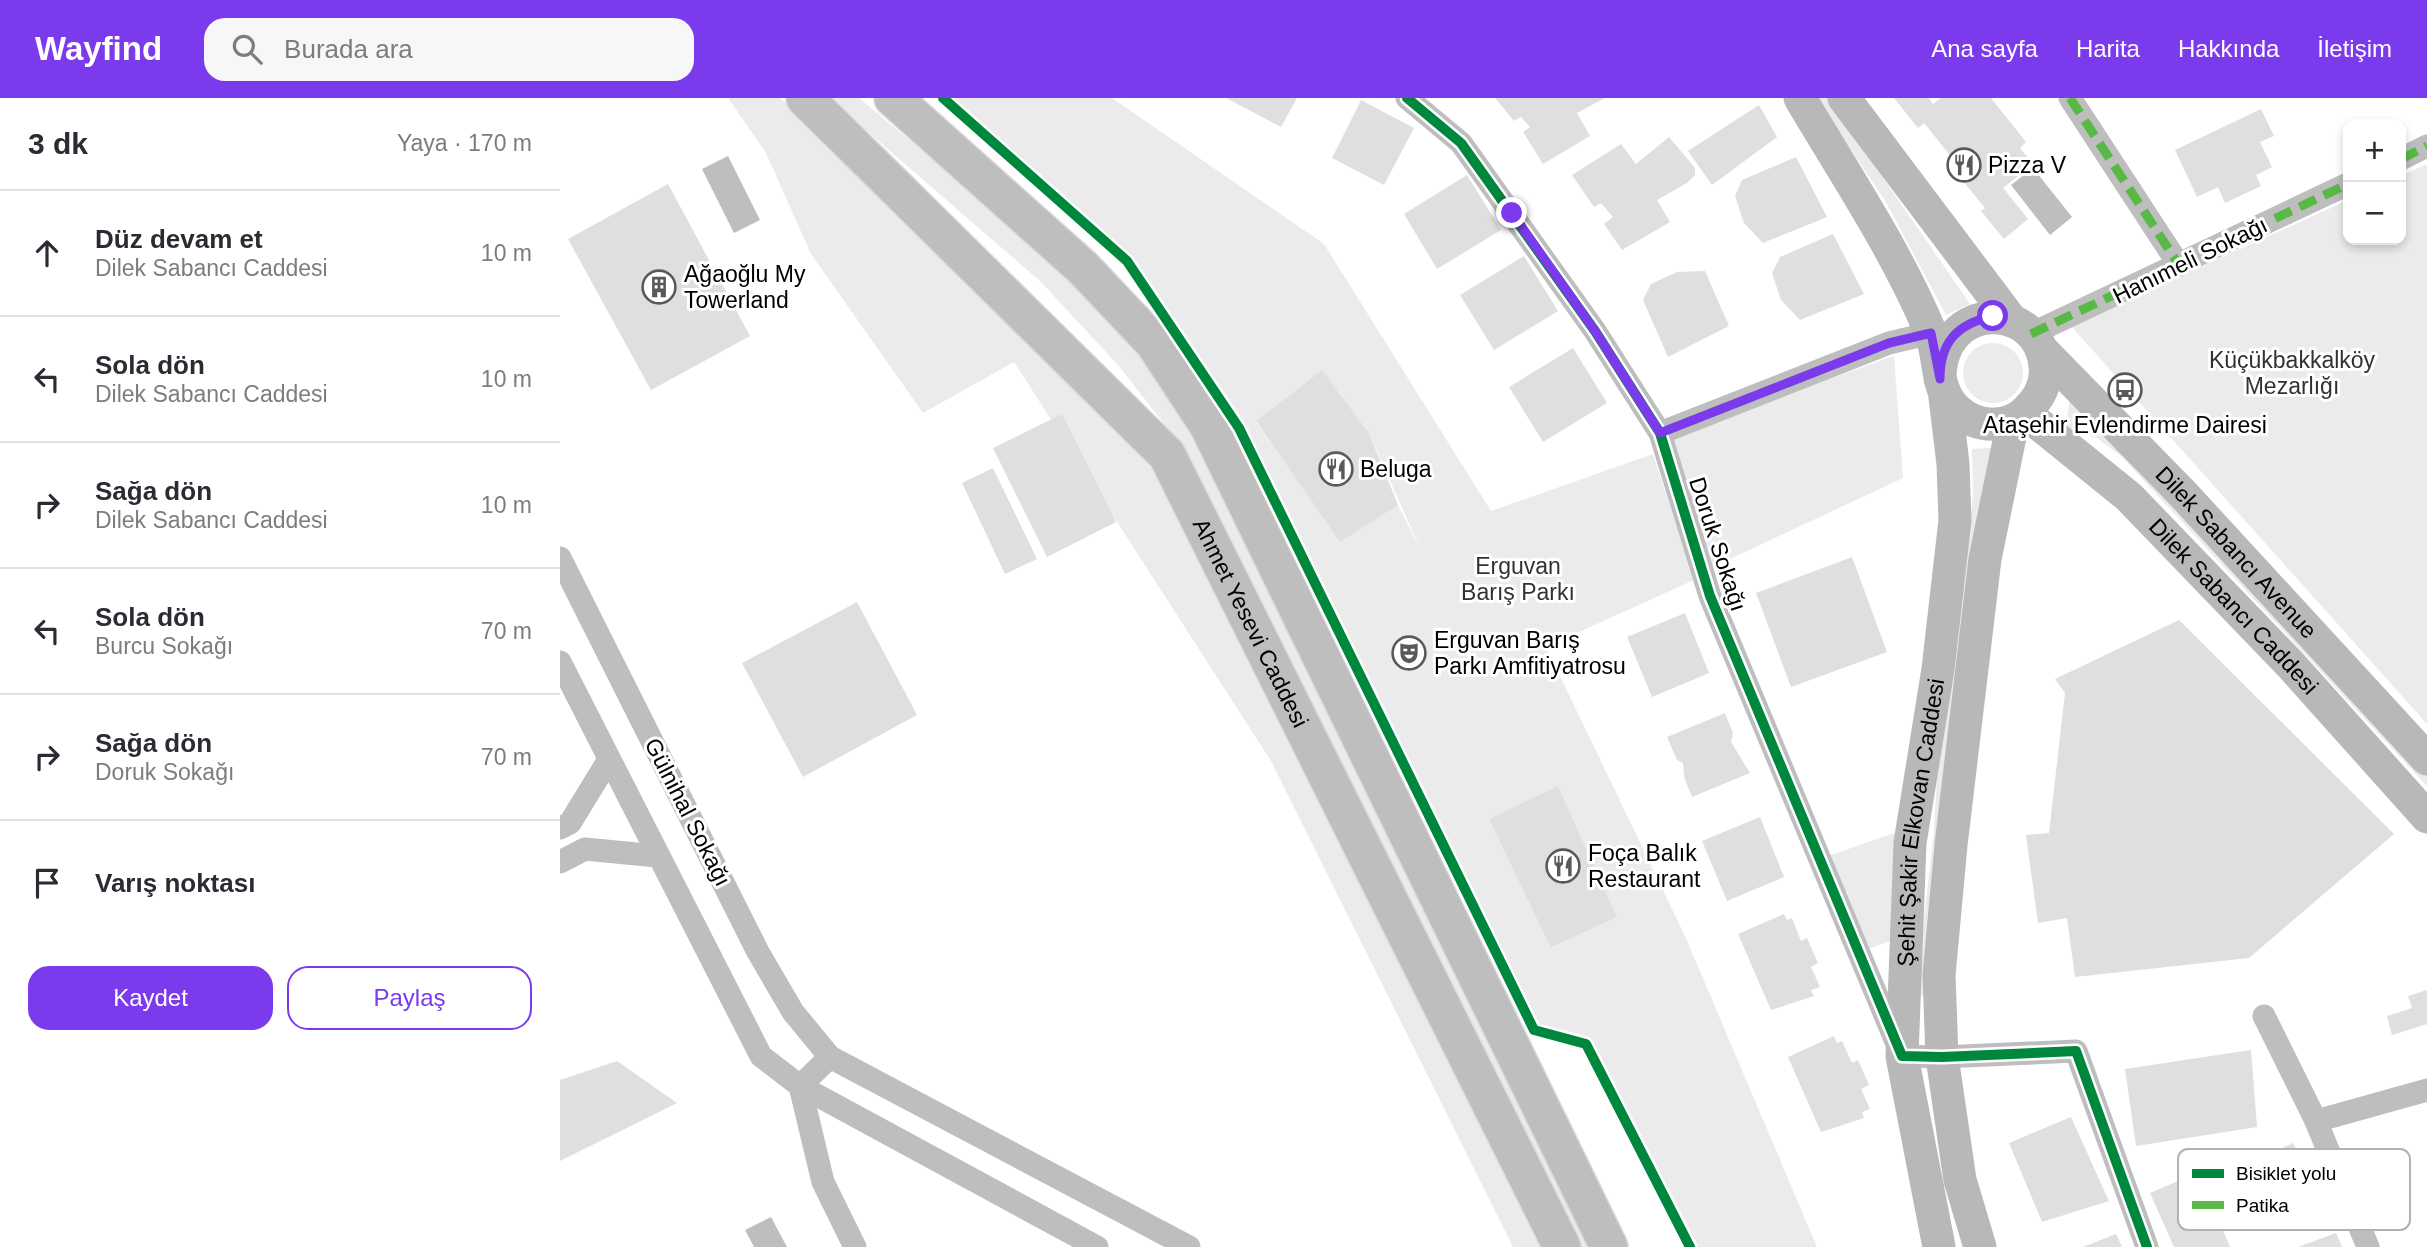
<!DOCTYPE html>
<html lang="tr">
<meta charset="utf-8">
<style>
:root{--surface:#fff;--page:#f7f7f7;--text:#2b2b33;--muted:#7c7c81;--line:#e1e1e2;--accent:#7c3aed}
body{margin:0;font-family:Helvetica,sans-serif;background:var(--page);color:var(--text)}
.controls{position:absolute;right:21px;top:21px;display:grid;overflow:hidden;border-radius:14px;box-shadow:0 4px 10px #0003}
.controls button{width:63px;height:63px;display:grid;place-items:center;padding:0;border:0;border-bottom:2px solid var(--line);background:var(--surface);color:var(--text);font:35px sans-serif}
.stop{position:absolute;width:21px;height:21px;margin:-16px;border:5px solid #7c3aed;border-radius:50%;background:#fff}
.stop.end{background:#7c3aed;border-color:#fff;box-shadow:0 2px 7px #0008}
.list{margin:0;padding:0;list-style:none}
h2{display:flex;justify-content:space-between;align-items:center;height:91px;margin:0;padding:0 28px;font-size:30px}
h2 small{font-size:23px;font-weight:400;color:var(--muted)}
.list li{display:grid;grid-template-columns:46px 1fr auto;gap:21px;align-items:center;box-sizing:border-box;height:126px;padding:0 28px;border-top:2px solid var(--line)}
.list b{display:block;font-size:26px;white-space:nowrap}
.list p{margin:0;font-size:23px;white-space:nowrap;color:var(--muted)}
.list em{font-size:23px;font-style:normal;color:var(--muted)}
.actions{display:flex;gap:14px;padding:21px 28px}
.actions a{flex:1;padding:16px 0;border:2px solid var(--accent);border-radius:21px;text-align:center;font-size:24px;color:var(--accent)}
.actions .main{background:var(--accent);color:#fff}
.icon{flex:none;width:38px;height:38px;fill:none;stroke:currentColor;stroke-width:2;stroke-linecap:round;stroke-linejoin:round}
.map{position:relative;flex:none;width:1867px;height:1149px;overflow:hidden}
header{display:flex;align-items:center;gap:42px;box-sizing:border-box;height:98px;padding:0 35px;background:var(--accent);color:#fff}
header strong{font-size:33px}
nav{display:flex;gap:38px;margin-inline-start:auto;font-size:24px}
.search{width:490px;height:63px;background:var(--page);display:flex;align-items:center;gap:18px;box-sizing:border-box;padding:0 24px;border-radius:21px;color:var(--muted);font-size:26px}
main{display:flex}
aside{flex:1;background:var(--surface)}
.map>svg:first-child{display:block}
</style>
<header>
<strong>Wayfind</strong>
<div class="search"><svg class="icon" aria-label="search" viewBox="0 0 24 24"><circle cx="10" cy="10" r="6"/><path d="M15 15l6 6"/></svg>Burada ara</div>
<nav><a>Ana sayfa</a><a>Harita</a><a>Hakkında</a><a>İletişim</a></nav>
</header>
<main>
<aside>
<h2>3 dk<small>Yaya · 170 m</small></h2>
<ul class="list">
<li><svg class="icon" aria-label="ahead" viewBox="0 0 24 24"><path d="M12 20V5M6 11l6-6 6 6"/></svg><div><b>Düz devam et</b><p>Dilek Sabancı Caddesi</p></div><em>10 m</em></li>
<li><svg class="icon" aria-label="left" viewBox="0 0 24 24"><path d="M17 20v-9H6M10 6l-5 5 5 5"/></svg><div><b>Sola dön</b><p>Dilek Sabancı Caddesi</p></div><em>10 m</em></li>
<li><svg class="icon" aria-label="right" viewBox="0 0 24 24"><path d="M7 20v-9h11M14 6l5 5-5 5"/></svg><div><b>Sağa dön</b><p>Dilek Sabancı Caddesi</p></div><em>10 m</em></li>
<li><svg class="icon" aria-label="left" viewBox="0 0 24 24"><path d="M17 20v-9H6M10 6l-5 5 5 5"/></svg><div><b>Sola dön</b><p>Burcu Sokağı</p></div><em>70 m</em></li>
<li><svg class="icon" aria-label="right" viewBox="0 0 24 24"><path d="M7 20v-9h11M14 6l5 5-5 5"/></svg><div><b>Sağa dön</b><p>Doruk Sokağı</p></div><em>70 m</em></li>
<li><svg class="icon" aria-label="arrive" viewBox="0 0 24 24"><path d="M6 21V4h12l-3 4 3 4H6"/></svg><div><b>Varış noktası</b></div></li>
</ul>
<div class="actions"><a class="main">Kaydet</a><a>Paylaş</a></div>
</aside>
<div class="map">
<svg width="1867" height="1149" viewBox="0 0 1867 1149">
<rect width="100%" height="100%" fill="#fff"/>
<g fill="#ebebeb" fill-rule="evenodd">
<polygon points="168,0 220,0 407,171 591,370 989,1149 953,1149 711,663 454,264 363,315 251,156 206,55"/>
<polygon points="269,0 299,0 480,152 569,243 633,338 1033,1149 1020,1149 623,350 558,267 481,184"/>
<path d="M383 0H552L764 146 931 413 1093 356 1134 482 986 549 1125 838 1257 1149H1130L1026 947 974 932 749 463 664 303 567 163ZM762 272 809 335 861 453 838 407 780 443 696 324ZM998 689 1057 819 992 850 929 721Z"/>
<polygon points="1256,0 1268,0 1410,206 1386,217 1326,104"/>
<polygon points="1867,66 1867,626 1511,228 1788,102 1788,142 1841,142 1841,78"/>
<circle cx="1433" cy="275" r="30"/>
<polygon points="1334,258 1343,380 1153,469 1107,338"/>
<polygon points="1511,290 1867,677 1867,688 1562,359 1537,340 1506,330"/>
<polygon points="1431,350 1363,898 1355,900 1374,733 1378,658 1398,534 1413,397 1412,351"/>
<polygon points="1340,733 1333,842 1306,852 1268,758"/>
</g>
<g fill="#bebebe">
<polygon points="168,58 200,122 174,135 142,71"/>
<polygon points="1473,70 1512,119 1490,137 1451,87"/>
<polygon points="211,1119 227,1149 194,1149 185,1132"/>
</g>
<g fill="#dfdfdf">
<polygon points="666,0 737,0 721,29"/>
<polygon points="935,0 1045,0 1017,15 1030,38 983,66 963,34 970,29 961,19 954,23"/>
<polygon points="1334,0 1369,0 1373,6 1381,0 1431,0 1466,44 1460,50 1473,66 1443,90 1468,121 1444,141 1421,113 1425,110 1389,66 1394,62 1364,25 1358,30"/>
<polygon points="801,2 854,30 824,87 772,60"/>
<polygon points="1199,7 1217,39 1152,87 1128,53"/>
<polygon points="1701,11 1714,38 1700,44 1712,69 1696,77 1701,88 1665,105 1658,89 1637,99 1615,52"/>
<polygon points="1109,39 1135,70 1135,77 1127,85 1097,102 1110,124 1062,152 1044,126 1053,119 1041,105 1034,109 1012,77 1061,46 1076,66"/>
<polygon points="1236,59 1267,119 1203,145 1184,125 1175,98 1182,82"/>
<polygon points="907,77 941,132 877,171 844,116"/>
<polygon points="108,86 190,238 91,292 8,141"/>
<polygon points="1273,136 1304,196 1240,222 1221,202 1212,175 1220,159"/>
<polygon points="964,158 998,213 934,252 900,197"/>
<polygon points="1145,173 1169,228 1108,259 1083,202 1091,186 1117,174"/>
<polygon points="1013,250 1047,305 983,344 949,289"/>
<polygon points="762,272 809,335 838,407 780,444 696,323"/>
<polygon points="502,316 556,424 487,459 433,350"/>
<polygon points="433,370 477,461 445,476 402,385"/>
<polygon points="1292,459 1327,554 1231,589 1196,495"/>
<polygon points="297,504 357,617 243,679 182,565"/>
<polygon points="1125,515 1149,575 1092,599 1067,539"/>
<polygon points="1619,522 1834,736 1689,860 1515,879 1507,820 1478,825 1466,737 1489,735 1505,595 1495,581"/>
<polygon points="1165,615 1173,635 1171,644 1190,675 1132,699 1124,679 1123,665 1117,662 1107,639"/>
<polygon points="998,688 1057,819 991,850 929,721"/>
<polygon points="1200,719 1224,779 1167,803 1142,743"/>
<polygon points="1224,816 1227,822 1232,820 1241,843 1247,840 1258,865 1251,869 1260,889 1251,892 1254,898 1211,912 1178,836"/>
<polygon points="1867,892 1867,926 1832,937 1827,918 1852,910 1848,898"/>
<polygon points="1274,938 1277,945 1282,943 1292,965 1298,962 1309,987 1301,991 1310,1011 1302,1014 1304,1020 1261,1034 1228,959"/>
<polygon points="1691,952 1697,1029 1576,1048 1565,971"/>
<polygon points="57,963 117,1005 0,1063 0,982"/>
<polygon points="1511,1019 1549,1103 1482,1124 1449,1045"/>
<polygon points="1733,1045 1769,1112 1716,1133 1691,1064"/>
<polygon points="1639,1074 1670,1149 1614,1149 1590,1095"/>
<polygon points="1776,1135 1782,1149 1738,1149"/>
<polygon points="1556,1136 1562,1149 1523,1149"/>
</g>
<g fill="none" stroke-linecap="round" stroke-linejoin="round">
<defs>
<g id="primary">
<path id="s4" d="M245 0 607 357 1002 1149"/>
<polyline points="333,0 523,170 594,245 648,327 1049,1149"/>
</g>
</defs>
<use href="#primary" stroke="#dbdbdb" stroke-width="40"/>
<g stroke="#bebebe" stroke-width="23">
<polyline points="847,0 901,45 1035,233 1100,335 1150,498 1342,958 1382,959 1516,953 1587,1149"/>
<polyline points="1510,0 1619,167"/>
<polyline points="1841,61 1867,48"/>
<polyline points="1471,236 1788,86"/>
<polyline points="1100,335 1329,245 1371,235"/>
<polyline points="0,460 198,854 233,914 270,959 629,1149"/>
<polyline points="0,564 201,958 240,988 537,1149"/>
<polyline points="0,730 10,725 48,663"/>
<polyline points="0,764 25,751 97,758"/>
<polyline points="1704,918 1756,1023 1808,1149"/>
<polyline points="240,988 263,1084 295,1149"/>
<polyline points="240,988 270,959"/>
<polyline points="1756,1023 1867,992"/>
</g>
<g stroke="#b8b8b8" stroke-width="33">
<path d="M1240 0C1285 76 1336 152 1370 233 1381 259 1374 291 1397 312 1417 331 1450 331 1468 311 1480 299 1487 285 1485 268 1479 202 1380 201 1380 281"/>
<polyline points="1284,0 1452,223"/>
<path id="s1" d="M1481 251 1622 395 1867 661"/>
<path id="s2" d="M1465 315 1569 399 1730 566 1867 719"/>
<path id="s3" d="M1379 1149 1342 958 1350 745 1378 571 1395 422 1393 366 1385 299"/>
<polyline points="1420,1149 1400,1082 1382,959 1379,877 1391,747 1425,461 1453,324"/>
</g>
<use href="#primary" stroke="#bebebe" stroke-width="37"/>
<g stroke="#58b947" stroke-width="9" stroke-dasharray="18 9" stroke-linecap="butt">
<polyline points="1510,0 1619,167"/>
<polyline points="1841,61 1867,48"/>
<polyline points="1471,236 1788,86"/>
<polyline points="1100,335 1329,245 1371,235"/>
</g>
<defs>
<g id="cycleway">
<polyline points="383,0 567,163 679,330 974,932 1026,946 1130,1149"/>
<polyline points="847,0 901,45 1035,233 1100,335 1150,498 1342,958 1382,959 1516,953 1587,1149"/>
</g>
</defs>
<use href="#cycleway" stroke="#fff" stroke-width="15"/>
<use href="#cycleway" stroke="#00873e" stroke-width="10"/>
</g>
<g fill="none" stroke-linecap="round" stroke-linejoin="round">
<path stroke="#7c3aed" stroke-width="9" d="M952 115 1035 233 1100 335 1329 245 1371 235 1380 281C1380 244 1397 226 1433 218"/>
</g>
<defs>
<symbol id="restaurant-ring" viewBox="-11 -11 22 22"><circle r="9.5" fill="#fff" stroke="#595959" stroke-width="1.5"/><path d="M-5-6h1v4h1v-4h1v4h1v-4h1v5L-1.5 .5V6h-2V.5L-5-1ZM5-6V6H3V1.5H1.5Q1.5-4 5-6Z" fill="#595959"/></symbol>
<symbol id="building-ring" viewBox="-11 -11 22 22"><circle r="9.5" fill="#fff" stroke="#595959" stroke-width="1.5"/><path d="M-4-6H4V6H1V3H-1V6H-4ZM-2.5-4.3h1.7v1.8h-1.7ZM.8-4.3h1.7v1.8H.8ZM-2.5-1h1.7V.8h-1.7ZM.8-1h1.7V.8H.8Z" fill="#595959"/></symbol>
<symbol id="bus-ring" viewBox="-11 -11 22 22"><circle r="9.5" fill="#fff" stroke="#595959" stroke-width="1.5"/><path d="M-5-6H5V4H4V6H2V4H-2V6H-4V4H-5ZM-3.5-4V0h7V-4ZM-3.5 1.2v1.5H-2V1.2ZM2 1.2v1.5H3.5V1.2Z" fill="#595959"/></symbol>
<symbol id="theatre-ring" viewBox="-11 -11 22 22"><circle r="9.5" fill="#fff" stroke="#595959" stroke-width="1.5"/><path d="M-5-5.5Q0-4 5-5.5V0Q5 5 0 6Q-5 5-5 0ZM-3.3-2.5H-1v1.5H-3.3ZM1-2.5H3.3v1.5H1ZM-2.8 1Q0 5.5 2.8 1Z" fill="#595959"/></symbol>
</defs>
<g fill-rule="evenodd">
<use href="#restaurant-ring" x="1385" y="48" width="38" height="38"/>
<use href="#building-ring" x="80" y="170" width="38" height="38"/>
<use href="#bus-ring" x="1546" y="273" width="38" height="38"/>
<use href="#restaurant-ring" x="757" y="352" width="38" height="38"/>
<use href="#theatre-ring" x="830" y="536" width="38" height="38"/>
<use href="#restaurant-ring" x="984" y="749" width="38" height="38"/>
</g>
<g text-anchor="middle" stroke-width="6" stroke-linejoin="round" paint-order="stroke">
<g font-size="23" fill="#000" stroke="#fff" text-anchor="start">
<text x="1428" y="75">Pizza V</text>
<text x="124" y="184">Ağaoğlu My<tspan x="124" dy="26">Towerland</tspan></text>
<text x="1565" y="335" text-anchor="middle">Ataşehir Evlendirme Dairesi</text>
<text x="800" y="379">Beluga</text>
<text x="874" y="550">Erguvan Barış<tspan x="874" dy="26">Parkı Amfitiyatrosu</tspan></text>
<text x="1028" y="763">Foça Balık<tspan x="1028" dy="26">Restaurant</tspan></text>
</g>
<g font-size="23" fill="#000" stroke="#fff">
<text transform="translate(1630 162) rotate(-26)" y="8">Hanımeli Sokağı</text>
<text transform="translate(1158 446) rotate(72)" y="8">Doruk Sokağı</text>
<text dy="8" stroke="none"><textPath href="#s1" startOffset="282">Dilek Sabancı Avenue</textPath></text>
<text dy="8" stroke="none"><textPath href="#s2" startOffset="285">Dilek Sabancı Caddesi</textPath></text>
<text dy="8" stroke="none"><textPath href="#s4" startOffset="696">Ahmet Yesevi Caddesi</textPath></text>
<text transform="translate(128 714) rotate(63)" y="8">Gülnihal Sokağı</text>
<text dy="8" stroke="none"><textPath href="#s3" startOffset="429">Şehit Şakir Elkovan Caddesi</textPath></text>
</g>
<g font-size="23" fill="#323232" stroke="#fff">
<text x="1732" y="270">Küçükbakkalköy<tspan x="1732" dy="26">Mezarlığı</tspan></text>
<text x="958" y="476">Erguvan<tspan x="958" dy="26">Barış Parkı</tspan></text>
</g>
</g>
<rect x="1618" y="1051" width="232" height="81" rx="10" fill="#fff" stroke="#b2b2b2" stroke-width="2"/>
<rect x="1632" y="1071" width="32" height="9" fill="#00873e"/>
<rect x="1632" y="1103" width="32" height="8" fill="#58b947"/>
<g font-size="19" fill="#000">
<text x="1676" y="1082">Bisiklet yolu</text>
<text x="1676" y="1114">Patika</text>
</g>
</svg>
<div class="controls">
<button>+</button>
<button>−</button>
</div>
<div class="stop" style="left:1433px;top:218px"></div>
<div class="stop end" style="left:952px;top:115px"></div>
</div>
</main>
